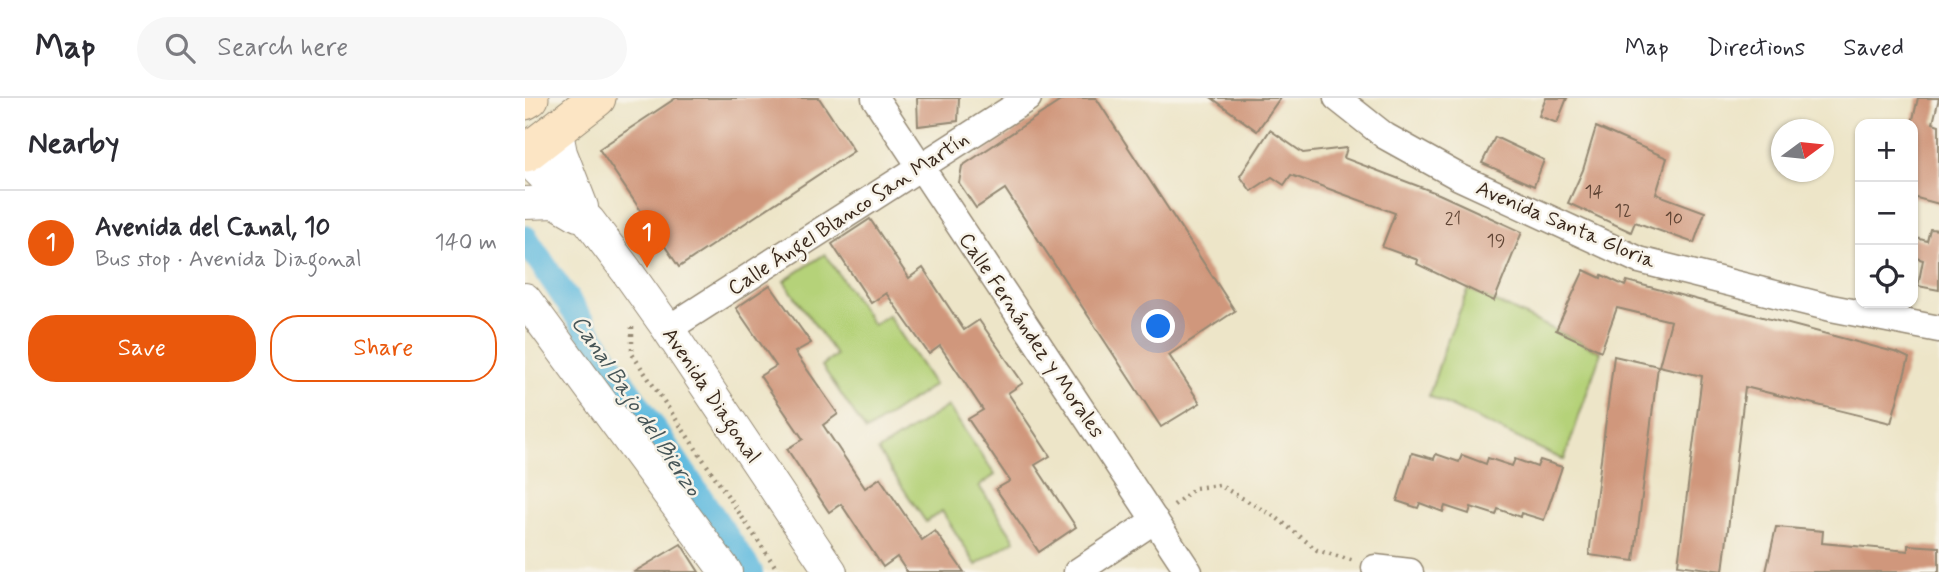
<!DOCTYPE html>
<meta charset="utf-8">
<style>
:root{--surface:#fff;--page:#f7f7f7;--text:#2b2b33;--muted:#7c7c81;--line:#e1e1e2;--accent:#ea580c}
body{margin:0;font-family:Mynerve,sans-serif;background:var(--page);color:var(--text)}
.controls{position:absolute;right:21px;top:21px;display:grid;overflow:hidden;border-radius:14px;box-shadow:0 2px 5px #0004}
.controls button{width:63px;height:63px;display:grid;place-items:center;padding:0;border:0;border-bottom:2px solid var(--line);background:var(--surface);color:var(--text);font:35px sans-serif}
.compass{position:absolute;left:1246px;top:21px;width:63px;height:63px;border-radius:50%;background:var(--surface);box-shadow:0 2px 5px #0004;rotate:75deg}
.you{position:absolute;left:634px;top:229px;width:24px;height:24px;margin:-18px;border:5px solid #fff;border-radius:50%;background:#1a73e8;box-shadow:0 0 0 10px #1a73e833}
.badge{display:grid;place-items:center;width:46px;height:46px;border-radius:50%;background:var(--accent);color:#fff;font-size:23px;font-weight:700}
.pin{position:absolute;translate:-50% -58px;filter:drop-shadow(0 2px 4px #0008)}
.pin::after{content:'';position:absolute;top:37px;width:24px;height:21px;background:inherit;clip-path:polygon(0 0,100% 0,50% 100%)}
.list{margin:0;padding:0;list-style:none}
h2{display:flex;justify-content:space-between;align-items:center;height:91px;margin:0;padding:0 28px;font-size:30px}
h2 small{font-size:23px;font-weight:400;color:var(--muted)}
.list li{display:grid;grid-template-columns:46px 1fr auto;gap:21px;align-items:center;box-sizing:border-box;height:105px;padding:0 28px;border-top:2px solid var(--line)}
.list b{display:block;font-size:26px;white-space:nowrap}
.list p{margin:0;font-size:23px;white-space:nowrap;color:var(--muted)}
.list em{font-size:23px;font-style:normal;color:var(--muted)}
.actions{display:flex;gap:14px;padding:21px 28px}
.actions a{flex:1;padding:16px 0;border:2px solid var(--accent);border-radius:28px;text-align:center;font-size:24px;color:var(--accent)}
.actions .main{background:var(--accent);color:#fff}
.icon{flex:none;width:38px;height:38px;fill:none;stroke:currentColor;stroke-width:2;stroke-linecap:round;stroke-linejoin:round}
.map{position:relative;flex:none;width:1414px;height:474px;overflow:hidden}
header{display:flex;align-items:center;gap:42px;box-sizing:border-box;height:98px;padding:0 35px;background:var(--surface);border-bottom:2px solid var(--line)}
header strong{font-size:33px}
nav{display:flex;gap:38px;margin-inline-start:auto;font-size:24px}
.search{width:490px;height:63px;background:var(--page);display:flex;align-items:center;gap:18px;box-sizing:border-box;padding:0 24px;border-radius:38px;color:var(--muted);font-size:26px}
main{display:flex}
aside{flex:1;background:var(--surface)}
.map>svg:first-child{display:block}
</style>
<header>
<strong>Map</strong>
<div class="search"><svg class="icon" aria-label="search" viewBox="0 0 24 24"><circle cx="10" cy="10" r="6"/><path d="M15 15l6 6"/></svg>Search here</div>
<nav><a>Map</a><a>Directions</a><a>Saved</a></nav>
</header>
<main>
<aside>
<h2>Nearby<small></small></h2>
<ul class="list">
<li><span class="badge">1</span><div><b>Avenida del Canal, 10</b><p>Bus stop · Avenida Diagonal</p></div><em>140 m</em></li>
</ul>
<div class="actions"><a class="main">Save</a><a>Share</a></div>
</aside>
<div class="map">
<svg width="1414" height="474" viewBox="0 0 1414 474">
<rect width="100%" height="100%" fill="#f7f3e8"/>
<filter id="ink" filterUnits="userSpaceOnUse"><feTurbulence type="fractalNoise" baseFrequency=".0143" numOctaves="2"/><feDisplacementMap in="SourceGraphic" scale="14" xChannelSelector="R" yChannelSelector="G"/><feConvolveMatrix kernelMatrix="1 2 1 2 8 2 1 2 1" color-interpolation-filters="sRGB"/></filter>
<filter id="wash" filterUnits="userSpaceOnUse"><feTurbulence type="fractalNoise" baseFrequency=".00686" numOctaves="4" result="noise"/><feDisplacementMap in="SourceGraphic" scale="28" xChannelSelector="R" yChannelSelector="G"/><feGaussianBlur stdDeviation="1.57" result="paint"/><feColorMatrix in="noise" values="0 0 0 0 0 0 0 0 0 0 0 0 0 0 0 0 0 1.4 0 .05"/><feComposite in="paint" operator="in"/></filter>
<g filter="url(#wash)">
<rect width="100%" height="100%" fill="#ede5c8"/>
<g fill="#b5d279" stroke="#787e4c" stroke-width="2">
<polygon points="300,156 348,227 363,217 409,287 341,333 297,268 311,257 259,183"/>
<polygon points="944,191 1076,254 1039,362 904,298 921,245"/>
<polygon points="423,308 470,377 454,388 490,442 451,467 417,413 401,424 353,353"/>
</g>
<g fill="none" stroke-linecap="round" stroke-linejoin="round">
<polyline stroke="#62bbdf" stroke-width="26" points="0,140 225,474"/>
</g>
<g id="blocks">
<g fill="#d0977b">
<polygon points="151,0 294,0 329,53 154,169 74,51"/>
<polygon points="392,0 434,0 433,23 393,28"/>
<polygon points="540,0 571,0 710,213 644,257 675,305 636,329 480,91 451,110 434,85 437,68"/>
<polygon points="687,0 755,0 732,33"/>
<polygon points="1021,0 1042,0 1032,25 1014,18"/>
<polygon points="1393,0 1414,0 1408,25 1414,27 1414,106 1388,99 1388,21"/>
<polygon points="1071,29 1142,60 1131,96 1180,114 1169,145 1110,124 1106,134 1043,105 1058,72"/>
<polygon points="745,32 778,55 822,50 819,60 914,96 997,134 969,203 892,166 893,162 857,149 870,115 766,77 759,87 747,79 726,93 715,78"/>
<polygon points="970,39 1019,62 1009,88 957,65"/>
<polygon points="345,121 384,180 398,170 439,232 454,222 498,285 483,295 525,358 510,367 551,429 514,454 471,391 485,383 443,321 458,312 415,248 404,256 361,195 346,205 307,146"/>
<polygon points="1405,131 1414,132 1414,192 1393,188 1398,162 1388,159 1388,139 1402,143"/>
<polygon points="1059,172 1076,180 1077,177 1100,188 1102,183 1373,255 1384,260 1366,325 1220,289 1198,473 1153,467 1177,278 1134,268 1146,223 1092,210 1076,253 1031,232"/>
<polygon points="245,187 286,245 270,254 313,316 298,327 340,390 355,380 397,442 410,433 439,474 382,474 372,459 358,469 316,406 304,414 262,351 278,341 235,278 251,268 211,210"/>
<polygon points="1089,258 1133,268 1109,463 1064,457"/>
<polygon points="887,355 909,361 911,356 934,364 937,357 961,366 963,360 987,368 990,361 1012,369 1015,362 1037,369 1019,422 996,415 995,419 973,411 971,417 946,409 944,416 920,408 918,414 895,405 893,410 872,403"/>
<polygon points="1251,429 1298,433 1297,445 1383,453 1383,447 1414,449 1414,474 1241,474"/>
<polygon points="156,446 174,474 109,474"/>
</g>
</g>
</g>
<g filter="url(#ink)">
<use href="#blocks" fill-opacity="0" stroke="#948873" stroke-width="2"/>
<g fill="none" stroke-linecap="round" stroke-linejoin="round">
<defs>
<g id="minor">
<polyline points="350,0 664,474"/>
<polyline points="812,0 860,38 934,79 1114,162 1306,210 1414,231"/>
<polyline points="143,231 503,0"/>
<polyline points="850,470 885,474"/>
<polyline points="552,474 630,422"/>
</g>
<g id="tertiary">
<polyline points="31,30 36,55 57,109"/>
<polyline points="2,61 64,123 101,172 143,231 306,474"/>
<polyline points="0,105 31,104 53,117"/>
<polyline points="0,201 201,474"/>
</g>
<g id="secondary">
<polyline points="0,3 5,0"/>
<polyline points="1,55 72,0"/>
</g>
</defs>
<use href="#minor" stroke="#948873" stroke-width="29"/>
<use href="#tertiary" stroke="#948873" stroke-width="34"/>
<use href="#secondary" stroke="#948873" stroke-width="39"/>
<g stroke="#948873" stroke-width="4.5" stroke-dasharray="2 5" stroke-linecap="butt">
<polyline points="107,229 107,256 254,474"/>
<polyline points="649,407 670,390 694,387 752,420 792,452 829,463"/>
</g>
<use href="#minor" stroke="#fff" stroke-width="26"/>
<use href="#tertiary" stroke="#fff" stroke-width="32"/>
<use href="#secondary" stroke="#fce5c4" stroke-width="37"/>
</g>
</g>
<g text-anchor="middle" stroke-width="5" stroke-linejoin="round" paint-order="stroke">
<g font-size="18" fill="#604535">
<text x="1069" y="99">14</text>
<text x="1098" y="118">12</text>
<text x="928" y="126">21</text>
<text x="1149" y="126">10</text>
<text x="971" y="148">19</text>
</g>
<g font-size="21" fill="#3b2a1e" stroke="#f7f3e8">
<text transform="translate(323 115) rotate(-33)" y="7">Calle Ángel Blanco San Martín</text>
<text transform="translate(1041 126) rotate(23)" y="7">Avenida Santa Gloria</text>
<text transform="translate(507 237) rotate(56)" y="7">Calle Fernández y Morales</text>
<text transform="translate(187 297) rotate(56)" y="7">Avenida Diagonal</text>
</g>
<g font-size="23" font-style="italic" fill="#475658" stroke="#f7f3e8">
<text transform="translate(112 307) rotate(56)" y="8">Canal Bajo del Bierzo</text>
</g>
</g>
</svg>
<div class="controls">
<button>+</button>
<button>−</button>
<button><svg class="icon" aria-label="locate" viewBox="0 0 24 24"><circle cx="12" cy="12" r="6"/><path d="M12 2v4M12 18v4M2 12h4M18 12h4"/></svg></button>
</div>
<svg class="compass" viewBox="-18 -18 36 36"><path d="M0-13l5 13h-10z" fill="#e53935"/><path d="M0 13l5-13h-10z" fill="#7c7c81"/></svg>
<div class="you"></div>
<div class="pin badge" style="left:122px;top:170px">1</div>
</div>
</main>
